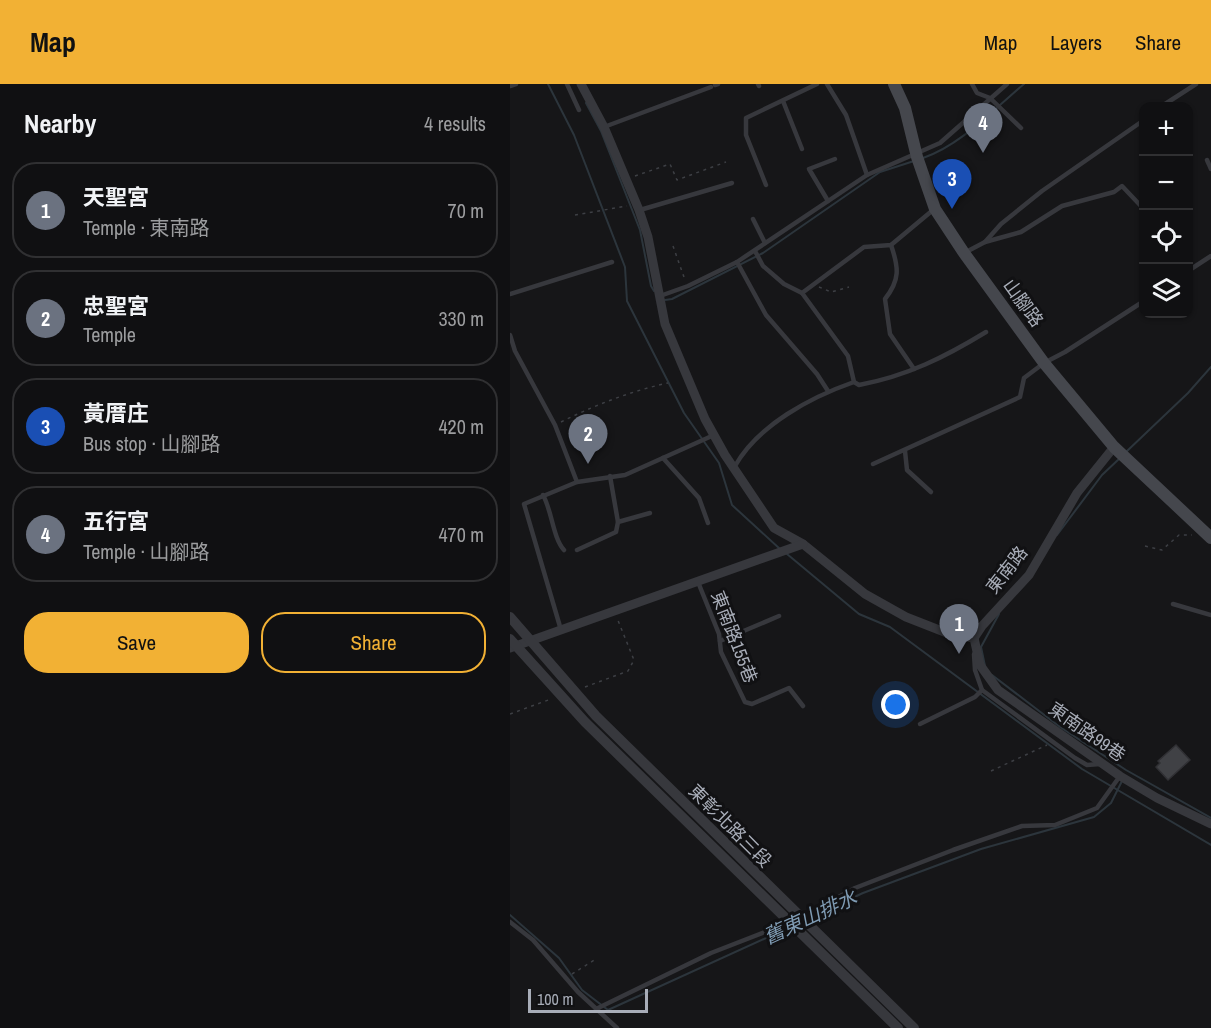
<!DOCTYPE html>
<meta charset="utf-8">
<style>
:root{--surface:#101012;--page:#19191b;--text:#f1f3f6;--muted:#9c9d9f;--line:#303032;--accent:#f2b134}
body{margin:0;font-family:"Archivo Narrow","Noto Sans TC",sans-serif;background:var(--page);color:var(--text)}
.controls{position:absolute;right:18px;top:18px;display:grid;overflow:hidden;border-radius:12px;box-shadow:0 2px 4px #0004}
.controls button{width:54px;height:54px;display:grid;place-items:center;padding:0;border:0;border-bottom:2px solid var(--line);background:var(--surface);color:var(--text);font:30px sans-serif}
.scale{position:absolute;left:18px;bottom:15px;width:120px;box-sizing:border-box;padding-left:6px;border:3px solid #a8adb8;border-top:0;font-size:16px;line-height:21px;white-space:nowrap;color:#a8adb8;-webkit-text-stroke:4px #111113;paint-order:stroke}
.you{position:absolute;left:386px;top:621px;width:21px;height:21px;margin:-15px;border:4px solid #fff;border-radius:50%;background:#1a73e8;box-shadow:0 0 0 9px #1a73e833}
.badge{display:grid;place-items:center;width:39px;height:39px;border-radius:50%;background:var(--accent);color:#fff;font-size:20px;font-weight:700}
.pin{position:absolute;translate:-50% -50px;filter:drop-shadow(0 2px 3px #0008)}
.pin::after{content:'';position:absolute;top:32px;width:21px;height:18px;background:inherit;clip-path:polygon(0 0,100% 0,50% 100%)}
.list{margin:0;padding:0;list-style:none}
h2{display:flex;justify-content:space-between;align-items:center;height:78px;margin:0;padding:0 24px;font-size:26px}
h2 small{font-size:20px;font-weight:400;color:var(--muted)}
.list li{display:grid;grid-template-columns:39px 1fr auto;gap:18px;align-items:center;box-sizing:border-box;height:96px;margin:0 12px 12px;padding:0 12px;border:2px solid var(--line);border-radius:24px}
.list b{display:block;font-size:22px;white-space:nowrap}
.list p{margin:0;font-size:20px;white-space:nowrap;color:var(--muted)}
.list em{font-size:20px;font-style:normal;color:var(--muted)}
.actions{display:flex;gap:12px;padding:18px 24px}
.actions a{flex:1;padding:14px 0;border:2px solid var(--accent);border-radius:24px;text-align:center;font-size:21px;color:var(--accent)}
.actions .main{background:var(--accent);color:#111}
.icon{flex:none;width:33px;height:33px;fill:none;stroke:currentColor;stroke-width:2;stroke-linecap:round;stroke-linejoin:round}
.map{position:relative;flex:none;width:701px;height:944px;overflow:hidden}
header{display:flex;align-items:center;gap:36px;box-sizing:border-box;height:84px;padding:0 30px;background:var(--accent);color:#111}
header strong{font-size:28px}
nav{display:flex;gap:33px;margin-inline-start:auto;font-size:21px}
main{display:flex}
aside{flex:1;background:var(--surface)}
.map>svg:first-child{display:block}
</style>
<header>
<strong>Map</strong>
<nav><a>Map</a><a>Layers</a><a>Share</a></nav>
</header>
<main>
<aside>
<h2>Nearby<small>4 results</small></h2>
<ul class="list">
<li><span class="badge" style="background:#6b7280">1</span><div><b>天聖宮</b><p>Temple · 東南路</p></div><em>70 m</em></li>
<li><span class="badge" style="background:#6b7280">2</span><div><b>忠聖宮</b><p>Temple</p></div><em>330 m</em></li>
<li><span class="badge" style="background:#1a4fb4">3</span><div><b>黃厝庄</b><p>Bus stop · 山腳路</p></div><em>420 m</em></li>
<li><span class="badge" style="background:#6b7280">4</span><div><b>五行宮</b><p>Temple · 山腳路</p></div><em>470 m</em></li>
</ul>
<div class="actions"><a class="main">Save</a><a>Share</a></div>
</aside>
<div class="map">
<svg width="701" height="944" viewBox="0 0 701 944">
<rect width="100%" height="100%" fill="#161618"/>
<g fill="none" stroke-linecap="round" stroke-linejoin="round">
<g stroke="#2c353c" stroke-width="2">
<polyline points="38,0 64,51 115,183 117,217 174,329 209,379 222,421 270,465"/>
<polyline points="76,19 91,47 130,146 141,202 144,207"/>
<path d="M413 74C451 61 483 26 514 0"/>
<polyline points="155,216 162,215 253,169 370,88 404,77"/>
<polyline points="616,368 678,309 701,283"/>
<polyline points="547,451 592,391 610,374"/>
<polyline points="277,470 349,530 380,543 572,685 701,761"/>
<polyline points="475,582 471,563 489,530"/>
<polyline points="482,591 550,643 616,686 701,734"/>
<polyline points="0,831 49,874 72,906 98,926 278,844"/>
<polyline points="297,835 353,809 471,765 584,733 601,719 612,697"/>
</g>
</g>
<polygon fill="#404145" stroke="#303034" stroke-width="1.5" points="666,661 680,676 658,696 646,683 650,679 648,677"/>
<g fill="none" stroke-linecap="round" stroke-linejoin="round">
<g stroke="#3d3f44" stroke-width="1.5" stroke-dasharray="3 4.5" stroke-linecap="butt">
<polyline points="125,92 160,80 167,96 216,78"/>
<polyline points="65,131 117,122"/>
<polyline points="163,162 175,196"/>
<polyline points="309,203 321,208 339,203"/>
<path d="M51 338C85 321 121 307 158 299"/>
<polyline points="635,462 652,466 669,451 682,451"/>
<polyline points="75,603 118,587 124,576 107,534"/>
<polyline points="0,630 41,615"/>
<polyline points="481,687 537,661"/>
<polyline points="62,890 86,875"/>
</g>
<g stroke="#37383d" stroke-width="4.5">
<polyline points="57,0 69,26"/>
<polyline points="248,0 249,2"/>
<polyline points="317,0 336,31 357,91"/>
<polyline points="462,0 467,9 480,14 511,44"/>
<polyline points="205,1 208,0"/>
<polyline points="0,2 6,0"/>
<polyline points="273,17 292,65"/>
<polyline points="652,22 686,0"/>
<polyline points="94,43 201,3"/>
<polyline points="697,76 701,85"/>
<polyline points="256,101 236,51 236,34 307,0"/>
<polyline points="318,117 299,85 325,75"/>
<polyline points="130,126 222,99"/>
<polyline points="243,135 255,159"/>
<polyline points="475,158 511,148 552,122 604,108 612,102 630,121"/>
<path d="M381 161C389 184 390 196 375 215L380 250 404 285"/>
<polyline points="245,167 253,182 274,200 292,209 338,272 344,298"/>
<polyline points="456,168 475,158 491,140 532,107 634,36"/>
<polyline points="227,178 256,231 307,290 318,307"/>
<polyline points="678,187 701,172"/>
<polyline points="292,209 354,163 381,161 423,126"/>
<polyline points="0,210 102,178"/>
<polyline points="150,212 178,202 227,178 357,91 430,59 497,0"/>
<polyline points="0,251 5,267 45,341 67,398 14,420 51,546"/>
<polyline points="395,367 397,386 421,408"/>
<polyline points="153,374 189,414 198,439"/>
<polyline points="363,380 510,313 514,294 534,279 555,268 634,217"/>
<path d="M225 382C248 341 301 313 344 298L349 301C397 292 435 273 476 248"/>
<polyline points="67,398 115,391 204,351"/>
<path d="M33 411C42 427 43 454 54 466"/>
<polyline points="108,438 140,429"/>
<polyline points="67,466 106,448 108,438 100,392"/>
<polyline points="188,498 209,550 211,568 235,618 242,620 279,604 293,622"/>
<polyline points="663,520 701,531"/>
<polyline points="210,557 269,532"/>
<polyline points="472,606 565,674 577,681 590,680"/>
<polyline points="410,640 465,613 472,606 465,586 464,570"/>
<polyline points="292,833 345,804 443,766 512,742 545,741 587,724 610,692"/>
<polyline points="0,838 23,856 68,908 107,944"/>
<polyline points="86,925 201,869 278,839"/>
</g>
<g stroke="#37383d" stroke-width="9">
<polyline points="71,0 94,43 129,126 138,153 155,240 195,335 215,371 264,444 293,460 355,510 396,533 442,551 464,554"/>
<polyline points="464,554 470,581 488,606 610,692 647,714 701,740"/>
<polyline points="464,554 472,542 519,491 567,409 604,363"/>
<polyline points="0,564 293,460"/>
</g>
<g stroke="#37383d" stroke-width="10">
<polyline points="0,533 86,632 404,944"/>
<polyline points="0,555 75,638 388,944"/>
</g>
<polyline stroke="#45474d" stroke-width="12" points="384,0 395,24 407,73 425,125 454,169 534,279 604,363 701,454"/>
</g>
<g text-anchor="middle" stroke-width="6" stroke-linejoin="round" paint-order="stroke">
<g font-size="18" fill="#a8adb8" stroke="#111113">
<text transform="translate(513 219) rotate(54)" y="6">山腳路</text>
<text transform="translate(497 486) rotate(-52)" y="6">東南路</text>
<text transform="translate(224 553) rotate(69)" y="6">東南路155巷</text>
<text transform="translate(577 648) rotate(35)" y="6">東南路99巷</text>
<text transform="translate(220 742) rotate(45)" y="6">東彰北路三段</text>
</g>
<g font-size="20" font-style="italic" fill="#7f9bb3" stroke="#111113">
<text transform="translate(300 833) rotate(-25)" y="7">舊東山排水</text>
</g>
</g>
</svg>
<div class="controls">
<button>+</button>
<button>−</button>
<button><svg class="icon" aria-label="locate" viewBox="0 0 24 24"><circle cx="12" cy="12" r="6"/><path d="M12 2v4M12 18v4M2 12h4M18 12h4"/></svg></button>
<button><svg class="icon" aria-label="layers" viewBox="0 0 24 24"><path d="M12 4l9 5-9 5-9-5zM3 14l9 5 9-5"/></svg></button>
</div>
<div class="scale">100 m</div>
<div class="you"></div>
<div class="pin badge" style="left:449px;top:570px;background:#6b7280">1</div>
<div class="pin badge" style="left:78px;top:380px;background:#6b7280">2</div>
<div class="pin badge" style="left:442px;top:125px;background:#1a4fb4">3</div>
<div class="pin badge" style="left:473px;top:69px;background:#6b7280">4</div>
</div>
</main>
